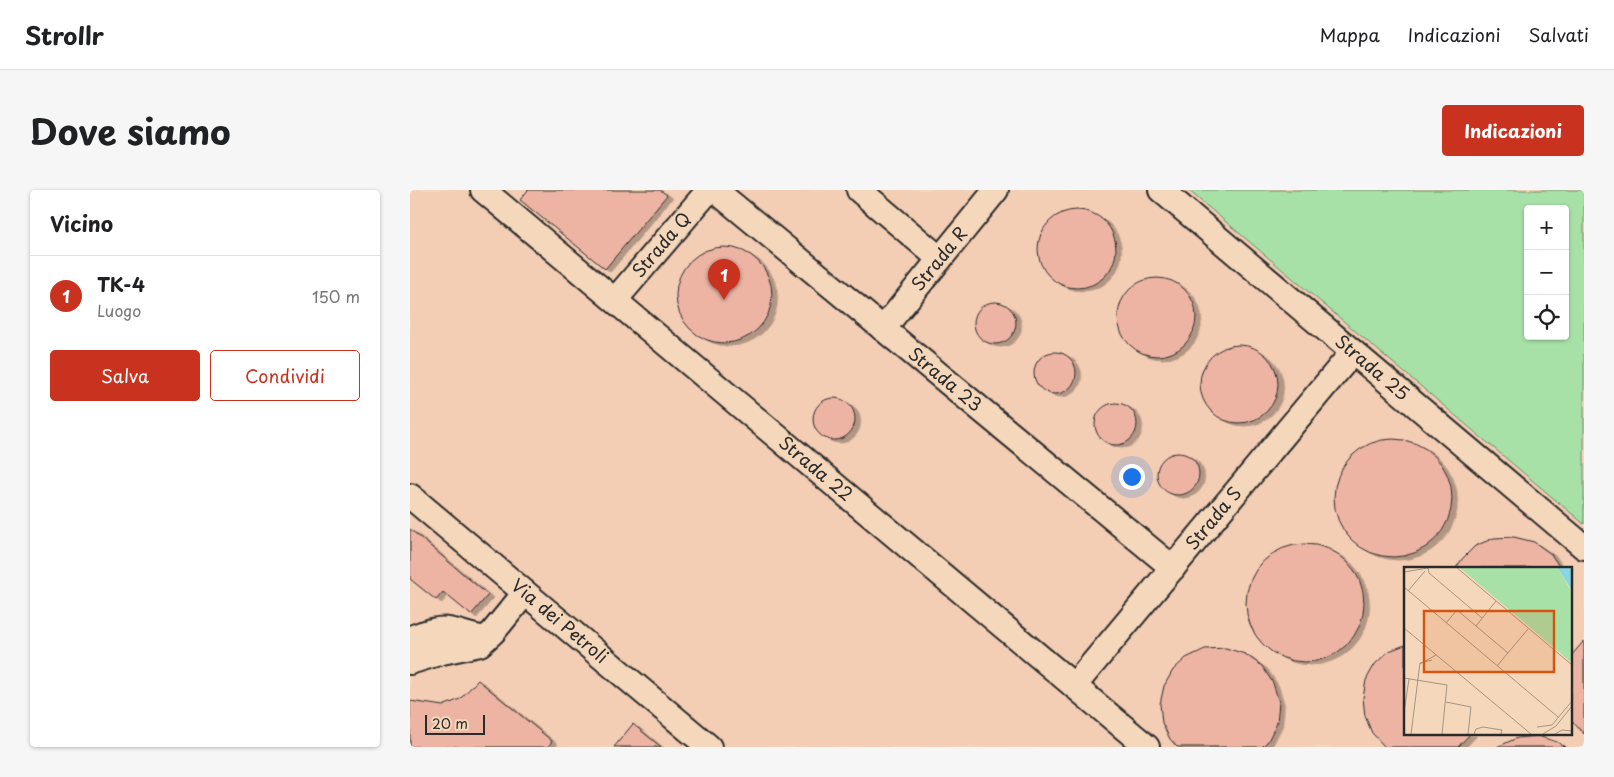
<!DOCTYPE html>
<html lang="it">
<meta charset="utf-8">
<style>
:root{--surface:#fff;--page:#f6f6f6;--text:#202124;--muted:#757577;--line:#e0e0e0;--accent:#c8321e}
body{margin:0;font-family:"Playpen Sans",sans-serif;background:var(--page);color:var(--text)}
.controls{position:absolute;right:15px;top:15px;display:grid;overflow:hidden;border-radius:5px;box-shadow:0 1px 4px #0004}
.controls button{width:45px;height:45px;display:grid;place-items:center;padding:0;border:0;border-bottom:1px solid var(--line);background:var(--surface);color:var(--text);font:25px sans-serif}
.scale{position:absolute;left:15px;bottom:12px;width:60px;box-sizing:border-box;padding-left:5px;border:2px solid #2b2b2b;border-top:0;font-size:14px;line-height:18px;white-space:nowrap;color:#2b2b2b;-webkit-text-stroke:4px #f5d8bb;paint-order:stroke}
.you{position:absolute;left:721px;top:286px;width:18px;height:18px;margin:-12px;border:4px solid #fff;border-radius:50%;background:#1a73e8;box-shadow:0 0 0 8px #1a73e833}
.badge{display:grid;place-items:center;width:32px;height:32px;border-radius:50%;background:var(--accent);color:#fff;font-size:16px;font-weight:700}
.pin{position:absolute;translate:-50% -41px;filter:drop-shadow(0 1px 2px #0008)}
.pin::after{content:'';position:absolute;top:26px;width:18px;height:15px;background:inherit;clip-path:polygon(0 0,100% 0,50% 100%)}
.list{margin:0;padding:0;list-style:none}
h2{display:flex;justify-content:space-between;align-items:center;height:65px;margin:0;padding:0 20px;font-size:21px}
h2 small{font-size:16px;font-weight:400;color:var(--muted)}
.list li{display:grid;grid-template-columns:32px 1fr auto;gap:15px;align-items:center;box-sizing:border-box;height:80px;padding:0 20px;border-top:1px solid var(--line)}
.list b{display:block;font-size:19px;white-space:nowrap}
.list p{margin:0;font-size:16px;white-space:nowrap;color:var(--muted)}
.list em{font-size:16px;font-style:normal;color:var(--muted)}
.actions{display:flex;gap:10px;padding:15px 20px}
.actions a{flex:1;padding:11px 0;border:1px solid var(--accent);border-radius:5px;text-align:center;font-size:18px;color:var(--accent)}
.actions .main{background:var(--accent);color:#fff}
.icon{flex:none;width:28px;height:28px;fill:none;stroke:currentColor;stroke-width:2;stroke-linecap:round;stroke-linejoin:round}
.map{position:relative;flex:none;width:1174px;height:557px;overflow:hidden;border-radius:5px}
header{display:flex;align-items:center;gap:30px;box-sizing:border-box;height:70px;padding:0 25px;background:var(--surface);border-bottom:1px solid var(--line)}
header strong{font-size:24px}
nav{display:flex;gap:28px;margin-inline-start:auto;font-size:18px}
.intro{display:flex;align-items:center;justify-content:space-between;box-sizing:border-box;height:120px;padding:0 30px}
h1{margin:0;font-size:35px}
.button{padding:12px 22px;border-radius:5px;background:var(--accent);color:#fff;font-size:18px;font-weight:700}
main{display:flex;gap:30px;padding:0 30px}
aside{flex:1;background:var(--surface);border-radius:5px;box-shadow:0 1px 4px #0004}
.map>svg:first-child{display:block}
</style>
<header>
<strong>Strollr</strong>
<nav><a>Mappa</a><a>Indicazioni</a><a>Salvati</a></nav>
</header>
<div class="intro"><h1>Dove siamo</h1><a class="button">Indicazioni</a></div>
<main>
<aside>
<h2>Vicino<small></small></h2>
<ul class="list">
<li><span class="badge">1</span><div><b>TK-4</b><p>Luogo</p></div><em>150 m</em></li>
</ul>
<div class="actions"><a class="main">Salva</a><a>Condividi</a></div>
</aside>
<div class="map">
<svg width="1174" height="557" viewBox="0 0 1174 557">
<defs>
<filter id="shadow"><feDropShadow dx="5.5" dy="3" stdDeviation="0" flood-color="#0004"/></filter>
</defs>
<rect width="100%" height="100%" fill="#f5d8bb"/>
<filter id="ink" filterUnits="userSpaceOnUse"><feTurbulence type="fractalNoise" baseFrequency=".02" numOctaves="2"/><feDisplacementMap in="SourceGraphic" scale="10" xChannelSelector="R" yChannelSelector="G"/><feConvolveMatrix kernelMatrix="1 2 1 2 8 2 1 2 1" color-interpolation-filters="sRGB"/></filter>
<g filter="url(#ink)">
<path fill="#f3cdb4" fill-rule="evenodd" d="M0 0H778L1174 334V557H0ZM995 378H1160V543H995Z"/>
<path fill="#a8e1a7" stroke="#6a8669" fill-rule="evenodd" d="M778 0H1174V334ZM1118 19H1155V146H1118Z"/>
<g fill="#edb4a4" stroke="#2b2b2b" filter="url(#shadow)">
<polygon points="118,0 250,0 257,5 195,79 110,10"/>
<circle cx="667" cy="59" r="39"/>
<circle cx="314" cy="105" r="48"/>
<circle cx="747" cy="127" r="39"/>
<circle cx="585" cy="133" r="21"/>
<circle cx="829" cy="194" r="39"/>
<circle cx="645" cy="183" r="21"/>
<circle cx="424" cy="229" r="21"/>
<circle cx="706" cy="234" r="21"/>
<circle cx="983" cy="308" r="59"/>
<circle cx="768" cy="284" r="21"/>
<polygon points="0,339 78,405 61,425 33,402 26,410 0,389"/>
<polygon points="1104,347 1124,352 1141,364 1150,378 1046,378 1052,369 1065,356 1084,348"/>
<circle cx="895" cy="413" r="59"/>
<polygon points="1174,451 1174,544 1160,529 1160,467"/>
<polygon points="995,455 995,543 1061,543 1048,557 975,557 962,543 955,526 953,508 956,490 965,474 979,461"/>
<polygon points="816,458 835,464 852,476 863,493 869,512 867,533 858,551 852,557 767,557 760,549 752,533 750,514 754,496 763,480 776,468 795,459"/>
<polygon points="68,490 142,551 138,557 0,557 0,511 33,516 50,509"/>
<polygon points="223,534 251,557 204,557"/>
<polygon points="1128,546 1147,552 1155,557 1087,557 1107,548"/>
</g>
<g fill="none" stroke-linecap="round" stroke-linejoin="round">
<defs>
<g id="minor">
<path id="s1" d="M73 0 737 557"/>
<path id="s2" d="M305 0 763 378"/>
<polyline points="449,0 530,69"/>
<path id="s3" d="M751 0 1174 357"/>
<path id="s4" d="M205 110 299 0"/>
<path id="s5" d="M473 139 586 0"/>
<path id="s6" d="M0 306 299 557"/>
<path d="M0 448C13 444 26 438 39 440 52 442 62 448 75 448"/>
<polyline points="0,472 32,462 70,454 83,442 115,403"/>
<path id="s7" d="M664 496 943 162"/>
</g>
</defs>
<use href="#minor" stroke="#2b2b2b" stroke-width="28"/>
<use href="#minor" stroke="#f5d8bb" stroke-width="24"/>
</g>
</g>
<g text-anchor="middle" stroke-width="5" stroke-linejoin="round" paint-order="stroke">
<g font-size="18" fill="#2b2b2b" stroke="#f5d8bb">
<text dy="6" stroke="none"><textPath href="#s4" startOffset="72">Strada Q</textPath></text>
<text dy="6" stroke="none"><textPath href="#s5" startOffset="90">Strada R</textPath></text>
<text dy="6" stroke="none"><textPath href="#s3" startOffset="276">Strada 25</textPath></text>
<text dy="6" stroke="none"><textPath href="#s2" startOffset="298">Strada 23</textPath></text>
<text dy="6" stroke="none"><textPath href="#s1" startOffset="434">Strada 22</textPath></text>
<text dy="6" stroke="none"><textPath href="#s7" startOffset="218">Strada S</textPath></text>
<text dy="6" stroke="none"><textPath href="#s6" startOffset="195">Via dei Petroli</textPath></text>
</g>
</g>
<g transform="translate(994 377)">
<rect width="168" height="168" fill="#f5d8bb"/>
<path d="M55 0H153L167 24V95Z" fill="#a8e1a7"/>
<path d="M153 0H167V22Z" fill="#87d7e2"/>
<path fill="none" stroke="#a49381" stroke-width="1" d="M52 0 168 98M24 1 25 6 78 51M0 5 24 1M0 20 154 150M4 24 21 4M42 56 53 43 104 86M72 59 92 34M0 61 127 167M16 97 32 88M93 99 124 62M0 111 43 118 38 167M42 135 67 140 64 167M0 145 5 112M133 160 148 158 168 134M7 167 16 96 28 93M70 167 72 162 79 160 98 163 97 167M139 167 152 159 168 139M151 167 158 163 168 164"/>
<path fill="#d5540f" fill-opacity="0.15" stroke="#d5540f" stroke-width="2.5" d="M20 44H150V105H20Z"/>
<rect width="168" height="168" fill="none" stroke="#2b2b2b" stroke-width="2.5"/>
</g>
</svg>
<div class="controls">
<button>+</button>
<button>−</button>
<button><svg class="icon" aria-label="locate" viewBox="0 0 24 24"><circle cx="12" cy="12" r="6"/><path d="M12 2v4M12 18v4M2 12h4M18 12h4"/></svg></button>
</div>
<div class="scale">20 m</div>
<div class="you"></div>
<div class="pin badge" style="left:314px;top:110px">1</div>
</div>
</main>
